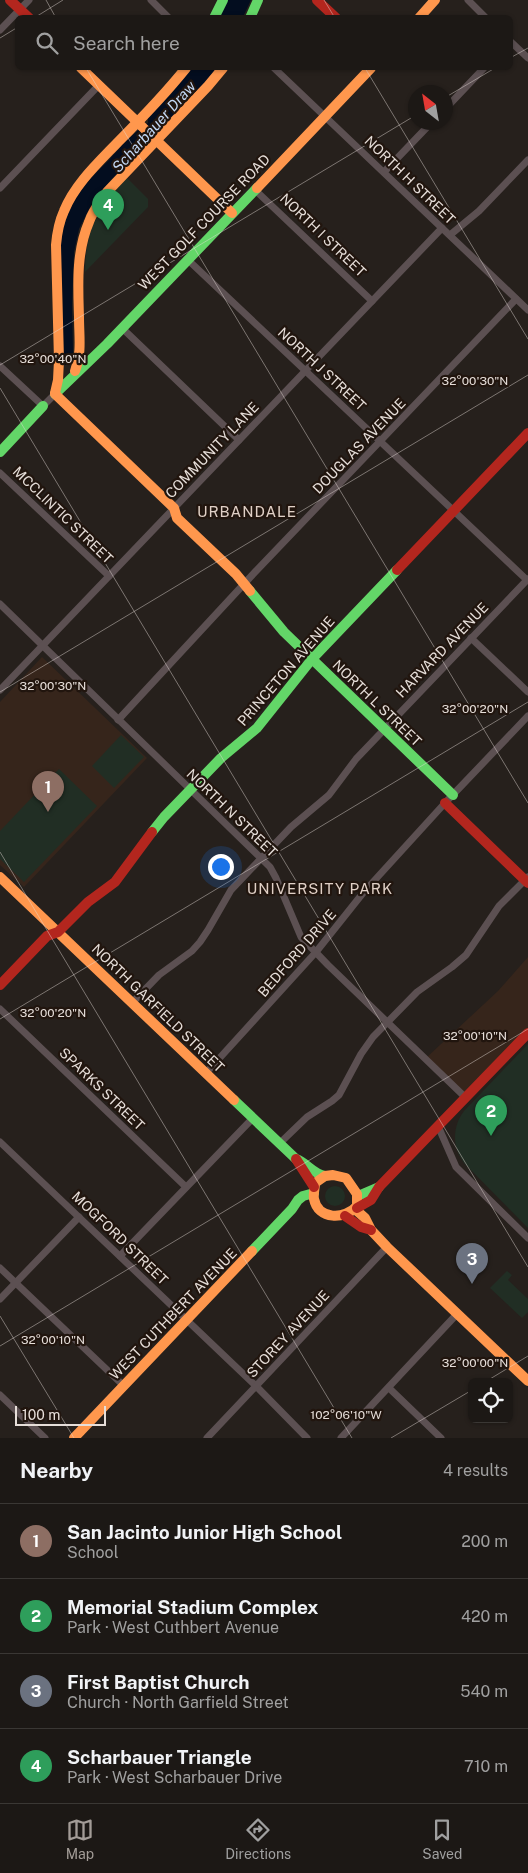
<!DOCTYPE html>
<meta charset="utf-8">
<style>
:root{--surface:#1c1815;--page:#25211e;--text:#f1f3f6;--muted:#a0a0a0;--line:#3a3734;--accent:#a39c97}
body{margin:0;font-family:"Public Sans",sans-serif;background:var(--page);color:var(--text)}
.controls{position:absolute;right:15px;bottom:15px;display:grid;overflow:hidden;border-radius:8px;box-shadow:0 1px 4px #0004}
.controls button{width:45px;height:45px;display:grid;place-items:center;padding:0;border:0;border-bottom:1px solid var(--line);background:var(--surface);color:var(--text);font:25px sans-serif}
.compass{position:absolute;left:408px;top:85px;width:45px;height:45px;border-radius:50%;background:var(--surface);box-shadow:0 1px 4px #0004;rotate:329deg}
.scale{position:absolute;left:15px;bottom:12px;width:91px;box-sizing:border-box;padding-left:5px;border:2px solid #e6ded9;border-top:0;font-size:14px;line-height:18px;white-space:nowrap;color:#e6ded9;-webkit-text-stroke:4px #21150e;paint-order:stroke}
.you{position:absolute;left:220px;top:866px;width:18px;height:18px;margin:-12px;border:4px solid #fff;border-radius:50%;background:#1a73e8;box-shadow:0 0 0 8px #1a73e833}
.badge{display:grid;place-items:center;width:32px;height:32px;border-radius:50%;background:var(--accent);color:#fff;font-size:16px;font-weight:700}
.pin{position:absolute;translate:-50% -41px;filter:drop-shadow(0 1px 2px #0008)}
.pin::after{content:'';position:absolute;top:26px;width:18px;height:15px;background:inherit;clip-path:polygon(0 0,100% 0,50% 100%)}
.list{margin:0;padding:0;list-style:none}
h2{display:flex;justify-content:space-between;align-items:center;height:65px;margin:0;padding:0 20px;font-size:21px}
h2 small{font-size:16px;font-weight:400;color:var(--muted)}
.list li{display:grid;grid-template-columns:32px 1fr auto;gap:15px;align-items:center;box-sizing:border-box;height:75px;padding:0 20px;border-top:1px solid var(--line)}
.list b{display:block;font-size:19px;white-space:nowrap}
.list p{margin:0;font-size:16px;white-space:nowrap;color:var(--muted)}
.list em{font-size:16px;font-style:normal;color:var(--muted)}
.icon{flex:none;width:28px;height:28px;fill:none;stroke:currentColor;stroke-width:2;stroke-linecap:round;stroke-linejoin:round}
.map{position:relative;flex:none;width:528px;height:1438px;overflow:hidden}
.search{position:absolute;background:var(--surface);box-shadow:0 1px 4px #0004;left:15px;right:15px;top:15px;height:55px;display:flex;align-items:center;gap:12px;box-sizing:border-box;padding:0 18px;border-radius:8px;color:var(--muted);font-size:19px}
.sheet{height:365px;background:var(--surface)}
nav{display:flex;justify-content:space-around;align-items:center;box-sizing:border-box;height:70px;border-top:1px solid var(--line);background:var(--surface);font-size:14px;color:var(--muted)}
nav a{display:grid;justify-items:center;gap:2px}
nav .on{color:var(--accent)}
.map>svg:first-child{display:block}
</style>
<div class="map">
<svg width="528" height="1438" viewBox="0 0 528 1438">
<rect width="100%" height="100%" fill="#26201c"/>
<g fill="#36251b">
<polygon points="42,657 147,758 24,887 0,865 0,702"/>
<polygon points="528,957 528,1032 466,1097 426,1058 498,991"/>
</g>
<g fill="#212e24">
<path d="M127 178 148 199V207L85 272C86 228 97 210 127 178Z"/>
<polygon points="121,735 144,757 114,788 92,766"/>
<polygon points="59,769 97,806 24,882 0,859 0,831"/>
<path d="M528 1044V1228L464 1163C452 1147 452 1127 464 1111Z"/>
<circle cx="335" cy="1196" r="10"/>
<polygon points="507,1271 512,1275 508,1280 528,1299 528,1312 522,1318 490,1288"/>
</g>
<g fill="#030d1f">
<polygon points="227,0 251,0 243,17 219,18"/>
<path d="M191 68H216L205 84 111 180 96 197 88 211 79 229 74 252 72 305 73 353 66 365 63 364 62 273C56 243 65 209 85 185 92 176 101 168 109 160 121 146 133 133 148 123V118L172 93Z"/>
</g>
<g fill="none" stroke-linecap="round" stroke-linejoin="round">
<g stroke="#5c5052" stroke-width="7">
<polyline points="151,0 169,18"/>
<polyline points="468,0 486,18"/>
<polyline points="0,30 29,0"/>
<polyline points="510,41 528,58"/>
<polyline points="274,68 528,310"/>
<polyline points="446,108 484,68"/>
<polyline points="384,172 432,122"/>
<polyline points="0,188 99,85"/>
<polyline points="254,189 372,301"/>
<polyline points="450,235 479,211 528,160"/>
<polyline points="187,259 527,580"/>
<polyline points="122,328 239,440"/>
<polyline points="0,366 43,406 55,394"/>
<polyline points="0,473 109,576"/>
<polyline points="0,604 270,867 276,878 301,937 328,965 466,1098"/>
<polyline points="471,638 528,692"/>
<polyline points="0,690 442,228"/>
<polyline points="118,720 256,571 516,299"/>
<polyline points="132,1003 159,975 192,951 200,942 208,930 231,890 291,827 329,795 356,759 528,579"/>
<polyline points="0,1009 186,1187"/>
<polyline points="206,1073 316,952 363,893 445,803 528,716"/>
<polyline points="438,1126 456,1167 528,1238"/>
<polyline points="0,1142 256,1386 307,1438"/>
<polyline points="280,1143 307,1117 332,1101 339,1095 361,1054 373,1037 417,992 452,967 466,955 499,906 528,877"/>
<polyline points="120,1256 253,1118"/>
<polyline points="0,1268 124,1386"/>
<polyline points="0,1299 79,1217"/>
<polyline points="389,1388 441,1438"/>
<polyline points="0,1395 45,1438"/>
<polyline points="207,1438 387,1247"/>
<polyline points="341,1438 457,1314"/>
</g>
<g stroke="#63d668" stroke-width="10">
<polyline points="214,18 223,0"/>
<polyline points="250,18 258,0"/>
<polyline points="55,394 107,344 257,188"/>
<polyline points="0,452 43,406"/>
<polyline points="250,591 284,632 453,795"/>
<polyline points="152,832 164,817 221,758 257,728 312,659 397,570"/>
<path d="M234 1100 296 1159C307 1163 313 1174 325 1176"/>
<polyline points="358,1196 379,1187"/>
<polyline points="252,1251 292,1209 298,1200 303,1196 314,1193"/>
</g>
<g stroke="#ff974d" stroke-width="10">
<polyline points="419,18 435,0"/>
<polyline points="81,68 232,213"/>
<polyline points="257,188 371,68"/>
<path d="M75 371C82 353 79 336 79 317 78 285 76 252 89 222 93 210 100 202 107 192L208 86 223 68"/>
<path d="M55 393 58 380 59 360 56 245C57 233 59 222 64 211 75 184 98 163 118 142 142 118 165 94 186 68"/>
<polyline points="55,394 174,508 177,518 236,574 250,591"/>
<polyline points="0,877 234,1100"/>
<path d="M333 1175 346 1178 357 1194V1206C345 1220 318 1220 314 1199 313 1194 315 1188 315 1183L325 1176Z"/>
<polyline points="356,1210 365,1218 371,1230 387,1247 528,1381"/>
<polyline points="74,1438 252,1251"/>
</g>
<g stroke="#b3261e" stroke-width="10">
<polyline points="10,0 29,18"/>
<polyline points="317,0 336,18"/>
<polyline points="397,570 528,433"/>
<polyline points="445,803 528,883"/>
<polyline points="0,985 47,936 58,932 88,902 115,882 152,832"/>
<polyline points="296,1159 314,1187"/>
<polyline points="357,1208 371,1200 379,1187 528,1033"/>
<polyline points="345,1216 361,1227 371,1230"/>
</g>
</g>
<path fill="none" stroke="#e6ded9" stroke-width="1" stroke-opacity="0.45" d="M46 0 56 18M324 0 335 18M34 18 63 0M0 38 18 27M510 58 528 48M86 68 528 803M365 68 528 339M446 97 495 68M0 365 416 115M0 388 528 1267M0 692 528 375M0 852 352 1438M0 1019 528 702M0 1316 74 1438M0 1346 528 1029M485 1382 528 1356M391 1438 472 1390"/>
<g text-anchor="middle" stroke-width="4.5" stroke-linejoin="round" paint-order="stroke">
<g font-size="14" fill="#e6ded9" stroke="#21150e">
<text transform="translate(410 180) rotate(44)" y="5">NORTH H STREET</text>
<text transform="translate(204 222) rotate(-46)" y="5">WEST GOLF COURSE ROAD</text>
<text transform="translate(323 235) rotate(44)" y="5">NORTH I STREET</text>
<text transform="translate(322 369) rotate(43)" y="5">NORTH J STREET</text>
<text transform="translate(359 446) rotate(-46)" y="5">DOUGLAS AVENUE</text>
<text transform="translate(212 450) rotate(-46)" y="5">COMMUNITY LANE</text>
<text transform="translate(63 515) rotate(44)" y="5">MCCLINTIC STREET</text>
<text transform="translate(442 650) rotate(-46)" y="5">HARVARD AVENUE</text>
<text transform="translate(286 671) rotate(-49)" y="5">PRINCETON AVENUE</text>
<text transform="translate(377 703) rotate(44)" y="5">NORTH L STREET</text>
<text transform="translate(232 813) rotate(44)" y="5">NORTH N STREET</text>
<text transform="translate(297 953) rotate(-49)" y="5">BEDFORD DRIVE</text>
<text transform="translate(158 1008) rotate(44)" y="5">NORTH GARFIELD STREET</text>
<text transform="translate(102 1089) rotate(44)" y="5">SPARKS STREET</text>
<text transform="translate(120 1238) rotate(44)" y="5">MOGFORD STREET</text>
<text transform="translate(173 1314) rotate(-46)" y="5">WEST CUTHBERT AVENUE</text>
<text transform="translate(288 1334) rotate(-47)" y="5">STOREY AVENUE</text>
</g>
<g font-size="15" font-style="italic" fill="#c2d8f5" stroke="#21150e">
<text transform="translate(154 127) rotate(-48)" y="5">Scharbauer Draw</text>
</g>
<g font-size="15" letter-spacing="1" fill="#e0d0c6" stroke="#21150e">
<text x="247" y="517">URBANDALE</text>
<text x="320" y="894">UNIVERSITY PARK</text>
</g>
</g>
<g font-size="12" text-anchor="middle" fill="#e6ded9" stroke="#21150e" stroke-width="4.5" stroke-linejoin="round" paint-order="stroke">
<text x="53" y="363">32°00'40"N</text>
<text x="475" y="385">32°00'30"N</text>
<text x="53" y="690">32°00'30"N</text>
<text x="475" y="713">32°00'20"N</text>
<text x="53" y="1017">32°00'20"N</text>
<text x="475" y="1040">32°00'10"N</text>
<text x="53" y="1344">32°00'10"N</text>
<text x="475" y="1367">32°00'00"N</text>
<text x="346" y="1419">102°06'10"W</text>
</g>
</svg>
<div class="controls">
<button><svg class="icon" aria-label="locate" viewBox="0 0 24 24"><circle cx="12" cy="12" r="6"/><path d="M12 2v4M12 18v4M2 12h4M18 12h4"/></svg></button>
</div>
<svg class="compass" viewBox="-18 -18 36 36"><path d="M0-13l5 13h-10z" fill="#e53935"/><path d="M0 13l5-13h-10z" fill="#a0a0a0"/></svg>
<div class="scale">100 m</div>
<div class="you"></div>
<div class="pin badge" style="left:48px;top:812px;background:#8d6e63">1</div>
<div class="pin badge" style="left:491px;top:1136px;background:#2e9e5b">2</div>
<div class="pin badge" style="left:472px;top:1284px;background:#6b7280">3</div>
<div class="pin badge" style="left:108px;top:230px;background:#2e9e5b">4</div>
<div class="search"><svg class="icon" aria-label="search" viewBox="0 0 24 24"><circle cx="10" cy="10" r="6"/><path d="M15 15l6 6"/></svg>Search here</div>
</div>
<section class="sheet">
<h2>Nearby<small>4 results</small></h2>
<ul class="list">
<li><span class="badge" style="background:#8d6e63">1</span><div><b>San Jacinto Junior High School</b><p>School</p></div><em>200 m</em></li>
<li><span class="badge" style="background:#2e9e5b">2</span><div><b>Memorial Stadium Complex</b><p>Park · West Cuthbert Avenue</p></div><em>420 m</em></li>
<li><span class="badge" style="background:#6b7280">3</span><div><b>First Baptist Church</b><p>Church · North Garfield Street</p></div><em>540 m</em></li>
<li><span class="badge" style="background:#2e9e5b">4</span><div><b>Scharbauer Triangle</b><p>Park · West Scharbauer Drive</p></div><em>710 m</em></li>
</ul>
</section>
<nav>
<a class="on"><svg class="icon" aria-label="map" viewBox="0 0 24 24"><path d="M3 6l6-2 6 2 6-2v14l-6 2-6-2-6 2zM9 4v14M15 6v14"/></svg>Map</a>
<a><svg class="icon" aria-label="directions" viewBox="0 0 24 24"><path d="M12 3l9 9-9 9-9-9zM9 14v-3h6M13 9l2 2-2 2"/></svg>Directions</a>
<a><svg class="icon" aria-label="saved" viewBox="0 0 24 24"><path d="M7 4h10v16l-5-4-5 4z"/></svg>Saved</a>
</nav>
